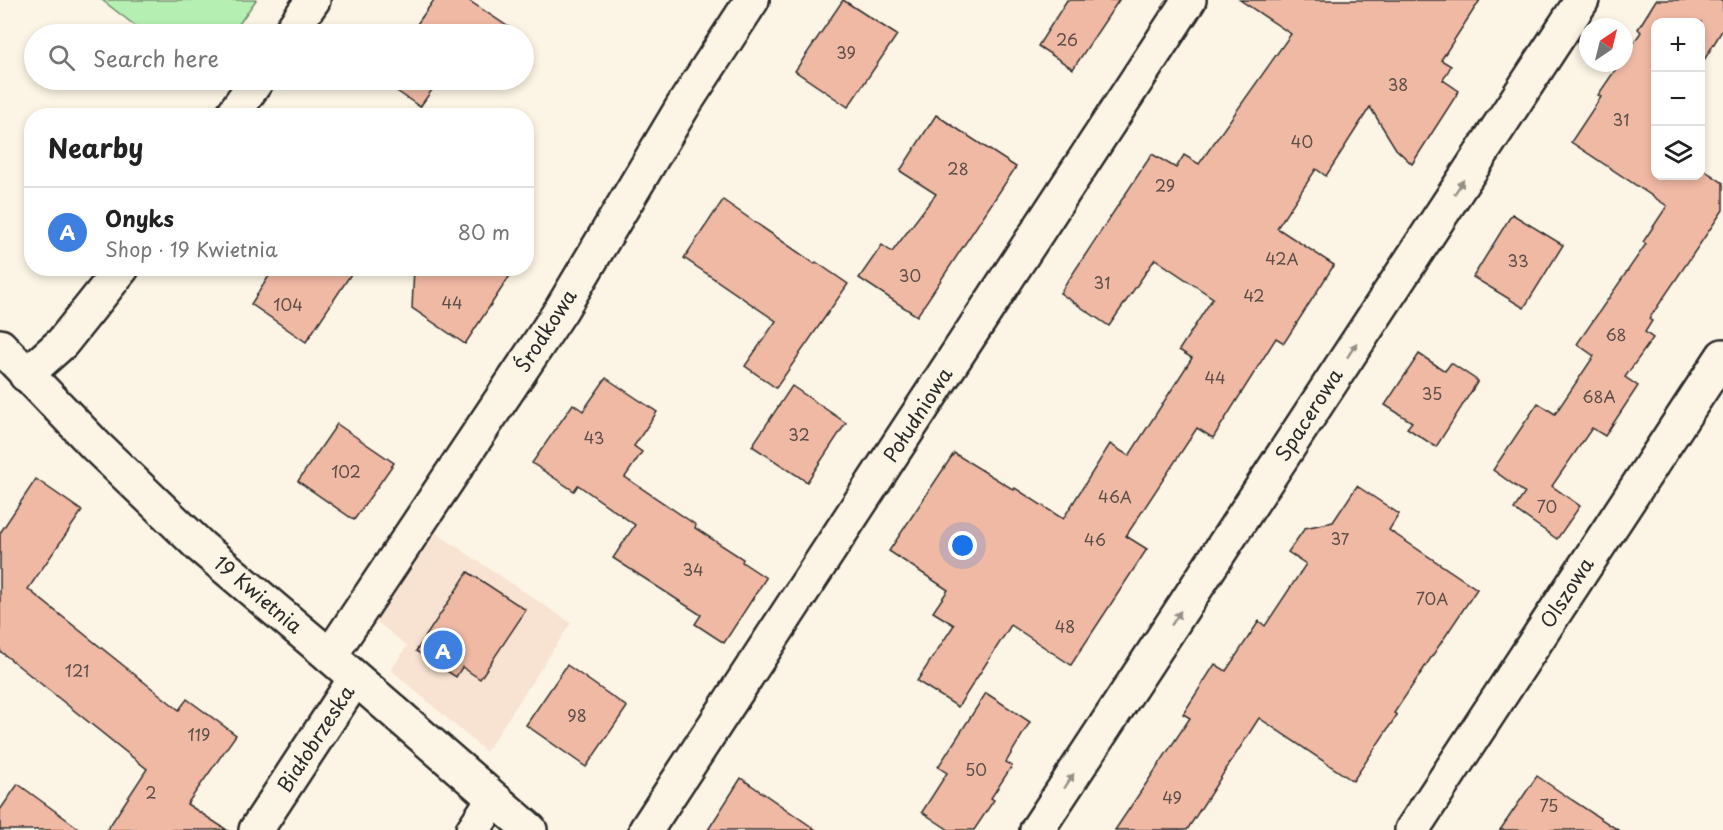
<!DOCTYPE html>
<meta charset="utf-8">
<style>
:root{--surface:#fff;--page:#f2f2f2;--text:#222;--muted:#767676;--line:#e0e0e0;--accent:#1f6fb2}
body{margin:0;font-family:"Playpen Sans",sans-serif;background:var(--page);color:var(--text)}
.controls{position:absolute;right:18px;top:18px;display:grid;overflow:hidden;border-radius:12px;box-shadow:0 3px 9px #0003}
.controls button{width:54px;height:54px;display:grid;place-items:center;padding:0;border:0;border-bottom:2px solid var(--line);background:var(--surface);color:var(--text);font:30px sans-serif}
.compass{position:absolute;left:1579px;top:18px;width:54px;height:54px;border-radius:50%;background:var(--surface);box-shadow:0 3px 9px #0003;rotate:35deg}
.you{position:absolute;left:963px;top:546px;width:21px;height:21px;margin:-15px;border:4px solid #fff;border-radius:50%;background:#1a73e8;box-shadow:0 0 0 9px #1a73e833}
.badge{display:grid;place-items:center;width:39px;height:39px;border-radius:50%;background:var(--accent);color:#fff;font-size:20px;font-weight:700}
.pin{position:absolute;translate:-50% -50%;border:3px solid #fff;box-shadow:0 2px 6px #0006}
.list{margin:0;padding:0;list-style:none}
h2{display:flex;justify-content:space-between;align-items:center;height:78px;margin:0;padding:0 24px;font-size:26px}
h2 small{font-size:20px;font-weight:400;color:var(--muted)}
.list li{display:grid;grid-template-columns:39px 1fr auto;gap:18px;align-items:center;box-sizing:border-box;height:90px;padding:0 24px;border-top:2px solid var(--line)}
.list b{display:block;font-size:22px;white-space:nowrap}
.list p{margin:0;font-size:20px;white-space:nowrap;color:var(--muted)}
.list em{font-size:20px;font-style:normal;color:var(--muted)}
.icon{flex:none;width:33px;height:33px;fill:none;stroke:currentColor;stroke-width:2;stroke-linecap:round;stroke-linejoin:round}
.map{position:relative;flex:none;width:1723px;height:830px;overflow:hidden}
.search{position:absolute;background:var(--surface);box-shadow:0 3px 9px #0003;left:24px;top:24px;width:510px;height:66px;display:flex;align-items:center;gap:15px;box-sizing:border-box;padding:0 21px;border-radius:33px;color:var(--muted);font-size:22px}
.panel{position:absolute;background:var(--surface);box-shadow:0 3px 9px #0003;left:24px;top:108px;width:510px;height:168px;border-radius:24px}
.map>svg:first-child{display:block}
</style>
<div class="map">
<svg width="1723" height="830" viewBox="0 0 1723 830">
<rect width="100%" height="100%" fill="#fcf5e5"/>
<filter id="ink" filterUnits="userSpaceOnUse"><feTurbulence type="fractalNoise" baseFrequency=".0167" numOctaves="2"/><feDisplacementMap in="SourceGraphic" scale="12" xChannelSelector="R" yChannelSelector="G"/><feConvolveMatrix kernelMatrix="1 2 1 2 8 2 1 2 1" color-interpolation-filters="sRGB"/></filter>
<g filter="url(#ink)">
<polygon fill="#f8e3d2" points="436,533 571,623 486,752 391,670 407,646 376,621"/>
<polygon fill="#b6efb2" stroke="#708d6e" stroke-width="1.5" points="102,0 256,0 232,34 146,34"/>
<g fill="#f0b9a4" stroke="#2b2b2b" stroke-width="1.5">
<polygon points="434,0 468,0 519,34 410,34"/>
<polygon points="843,0 897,35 848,107 795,71"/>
<polygon points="1067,0 1119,0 1073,69 1038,46"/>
<polygon points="1240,0 1480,0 1441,60 1451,66 1443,80 1459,91 1412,164 1396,149 1370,107 1326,176 1316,169 1277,228 1334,265 1284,343 1276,338 1213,438 1197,428 1126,536 1147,549 1071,665 1011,625 958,707 917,681 954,625 933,612 948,590 889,551 954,453 1014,490 1015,488 1063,519 1110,444 1129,456 1192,358 1179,350 1213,298 1155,259 1109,326 1060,293 1152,154 1176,168 1184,155 1199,164 1291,34"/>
<polygon points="1656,0 1723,0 1723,29 1701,65 1701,22 1656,22 1656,176 1701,176 1701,168 1723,183 1723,210 1649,319 1652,321 1645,332 1653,338 1625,377 1638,386 1605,436 1592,428 1552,486 1580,506 1557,539 1514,509 1525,493 1493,470 1538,403 1555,414 1594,356 1577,344 1646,244 1643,242 1667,206 1571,142 1601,97 1598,95 1620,63 1624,63 1624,57 1641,32 1638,29"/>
<polygon points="381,80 439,80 420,107"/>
<polygon points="936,115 1016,167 917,316 859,278 882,245 892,252 936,194 900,171"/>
<polygon points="723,200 815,264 816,262 848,284 776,388 745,366 776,321 684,258"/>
<polygon points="1512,214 1563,245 1524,308 1473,277"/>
<polygon points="274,268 355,268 306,342 251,304"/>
<polygon points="414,268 515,268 465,344 412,308"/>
<polygon points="1419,354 1445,371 1451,363 1478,381 1436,447 1407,428 1412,422 1385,405"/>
<polygon points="606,378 657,412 634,446 642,452 625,477 696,525 695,528 743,559 742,562 766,578 724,643 695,624 701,615 613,558 635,525 578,485 574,491 532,463 573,404 583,411"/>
<polygon points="792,386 846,423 807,482 752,446"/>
<polygon points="337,424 394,463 354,520 298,481"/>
<polygon points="36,479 82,511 28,589 179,710 187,699 236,735 187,804 227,830 107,830 147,769 0,651 0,533"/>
<polygon points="1357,486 1399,514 1389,530 1477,589 1394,713 1397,715 1353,781 1259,718 1187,830 1115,830 1190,718 1183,714 1215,664 1226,671 1259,621 1265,626 1306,564 1288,552 1305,528 1333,522"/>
<polygon points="468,572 526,610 480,679 462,667 456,677 416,651"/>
<polygon points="567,665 627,707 586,767 526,725"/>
<polygon points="986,693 1030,722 1006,762 1012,766 991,798 994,800 974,830 949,830 922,812 947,773 938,767"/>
<polygon points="1537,776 1572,800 1618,830 1500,830"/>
<polygon points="741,778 816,830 708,830"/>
<polygon points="18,784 81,830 0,830 0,810"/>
</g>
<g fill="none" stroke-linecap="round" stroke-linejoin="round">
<defs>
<g id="street">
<polyline points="289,34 313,0"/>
<polyline points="232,116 257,80"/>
<polyline points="0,346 96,446 200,546 330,656 530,830"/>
<polyline points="26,375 62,343 122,268"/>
<polyline points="330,656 561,310 683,106 752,0"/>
<polyline points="256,830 355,679"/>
<polyline points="473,830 493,800"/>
<polyline points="646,830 1189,0"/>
<polyline points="1037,830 1582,0"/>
<polyline points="1412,830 1723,356"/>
</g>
</defs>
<use href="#street" stroke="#2b2b2b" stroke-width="38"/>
<use href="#street" stroke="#fcf5e5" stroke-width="33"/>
</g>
<defs><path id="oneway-solid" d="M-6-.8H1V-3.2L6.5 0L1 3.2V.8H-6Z" transform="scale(1.5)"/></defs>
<g fill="#949088">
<use href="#oneway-solid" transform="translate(1459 187) rotate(-57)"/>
<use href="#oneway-solid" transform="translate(1352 350) rotate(-57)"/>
<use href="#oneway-solid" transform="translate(1176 618) rotate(-57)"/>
<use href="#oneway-solid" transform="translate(1069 781) rotate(-57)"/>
</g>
</g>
<g text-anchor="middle" stroke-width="5" stroke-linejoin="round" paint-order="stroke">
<g font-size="16" fill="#5c4e49">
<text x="1067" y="46">26</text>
<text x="846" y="59">39</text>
<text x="1398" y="91">38</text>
<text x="1621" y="126">31</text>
<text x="1302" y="148">40</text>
<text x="958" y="175">28</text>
<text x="1165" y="192">29</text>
<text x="1282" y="265">42A</text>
<text x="1518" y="267">33</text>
<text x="910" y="282">30</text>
<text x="1102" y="289">31</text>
<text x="1254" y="302">42</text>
<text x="452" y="309">44</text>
<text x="288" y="311">104</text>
<text x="1616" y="341">68</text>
<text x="1215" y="384">44</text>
<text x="1432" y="400">35</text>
<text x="1599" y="403">68A</text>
<text x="799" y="441">32</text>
<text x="594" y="444">43</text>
<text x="346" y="478">102</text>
<text x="1115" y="503">46A</text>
<text x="1547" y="513">70</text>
<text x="1340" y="545">37</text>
<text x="1095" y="546">46</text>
<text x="693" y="576">34</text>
<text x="1432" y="605">70A</text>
<text x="1065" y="633">48</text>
<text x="77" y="677">121</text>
<text x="577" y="722">98</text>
<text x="199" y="741">119</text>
<text x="976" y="776">50</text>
<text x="151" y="799">2</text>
<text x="1172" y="804">49</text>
<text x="1549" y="812">75</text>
</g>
<g font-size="20" fill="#2b2b2b" stroke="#fcf5e5">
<text transform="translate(546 331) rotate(-57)" y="7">Środkowa</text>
<text transform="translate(918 415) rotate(-57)" y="7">Południowa</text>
<text transform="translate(1309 415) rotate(-57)" y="7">Spacerowa</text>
<text transform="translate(1567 593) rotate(-57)" y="7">Olszowa</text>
<text transform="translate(258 595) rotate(40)" y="7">19 Kwietnia</text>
<text transform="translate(316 739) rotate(-57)" y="7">Białobrzeska</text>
</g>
</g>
</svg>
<div class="controls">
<button>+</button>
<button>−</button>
<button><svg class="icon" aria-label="layers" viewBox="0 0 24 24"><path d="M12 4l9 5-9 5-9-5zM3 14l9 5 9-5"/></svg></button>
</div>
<svg class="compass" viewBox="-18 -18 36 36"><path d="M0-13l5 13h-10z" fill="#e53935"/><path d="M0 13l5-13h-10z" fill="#767676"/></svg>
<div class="you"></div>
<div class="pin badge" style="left:443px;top:650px;background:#3f7fe0">A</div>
<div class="search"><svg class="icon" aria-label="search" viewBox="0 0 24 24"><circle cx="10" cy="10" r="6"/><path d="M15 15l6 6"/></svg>Search here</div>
<section class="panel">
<h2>Nearby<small></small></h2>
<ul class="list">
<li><span class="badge" style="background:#3f7fe0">A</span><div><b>Onyks</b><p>Shop · 19 Kwietnia</p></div><em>80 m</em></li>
</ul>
</section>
</div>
